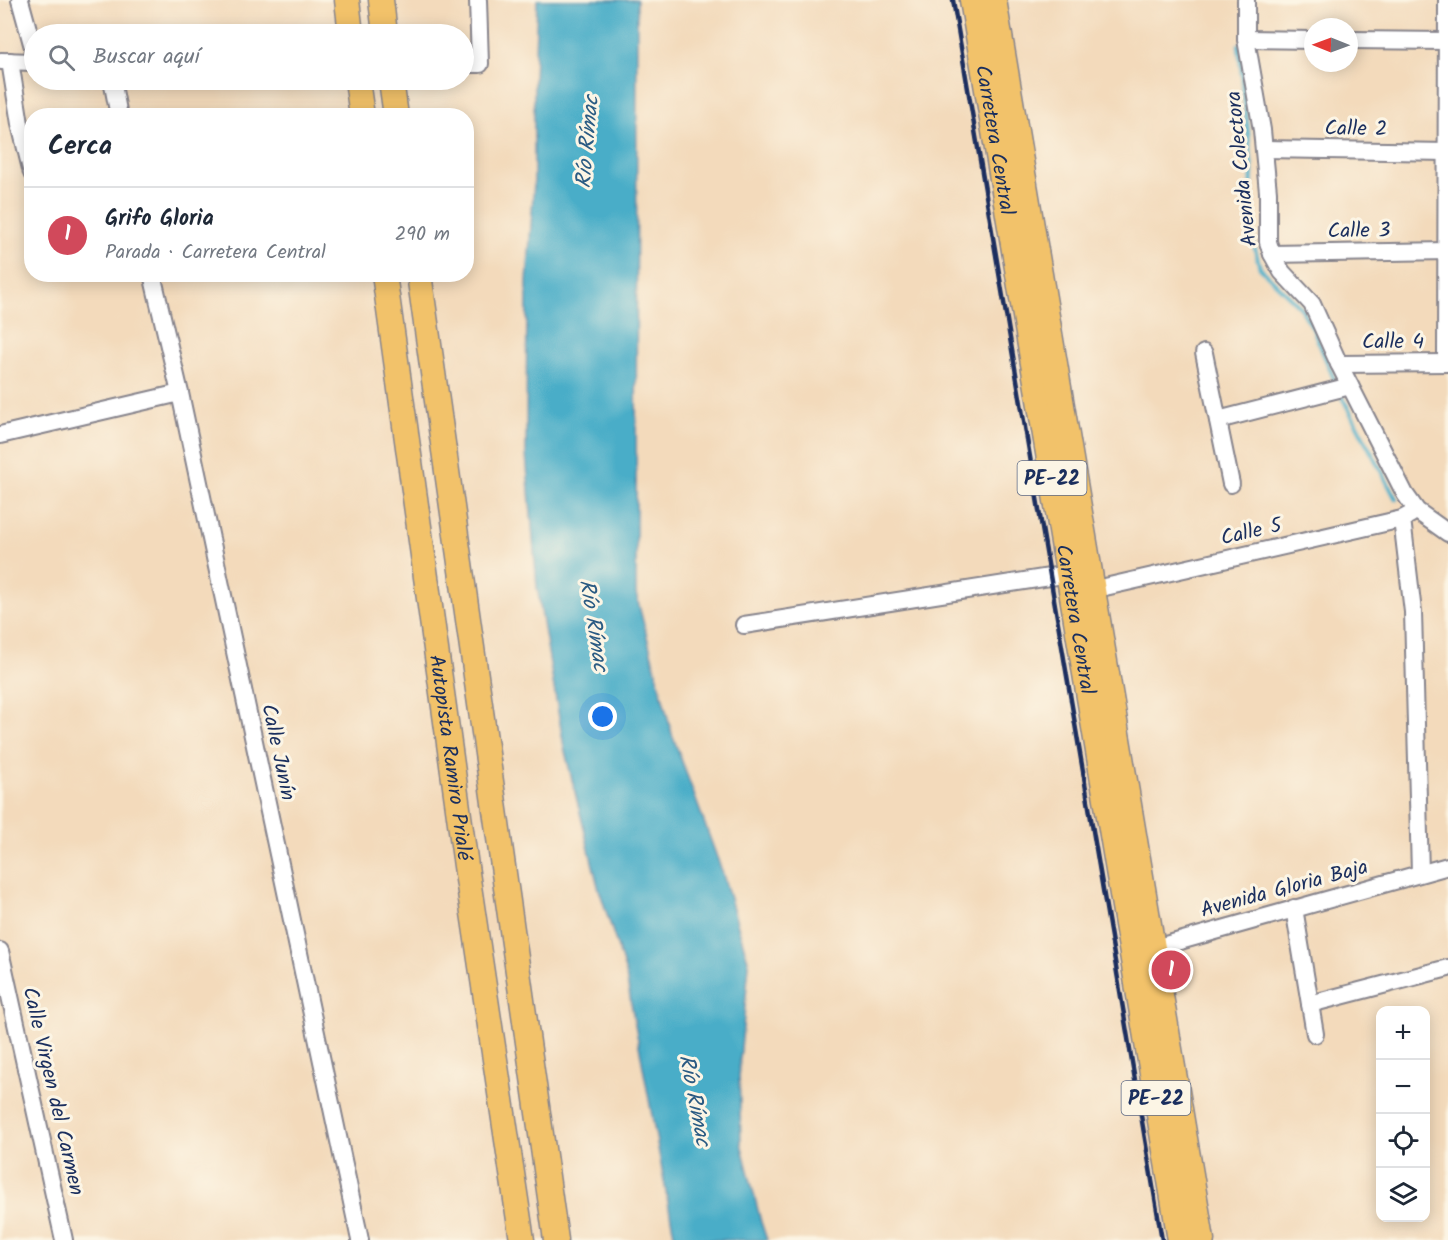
<!DOCTYPE html>
<html lang="es">
<meta charset="utf-8">
<style>
:root{--surface:#fff;--page:#f2f2f3;--text:#1f2937;--muted:#747a83;--line:#e0e1e3;--accent:#d1495b}
body{margin:0;font-family:Kalam,sans-serif;background:var(--page);color:var(--text)}
.controls{position:absolute;right:18px;bottom:18px;display:grid;overflow:hidden;border-radius:12px;box-shadow:0 3px 15px #0003}
.controls button{width:54px;height:54px;display:grid;place-items:center;padding:0;border:0;border-bottom:2px solid var(--line);background:var(--surface);color:var(--text);font:30px sans-serif}
.compass{position:absolute;left:1304px;top:18px;width:54px;height:54px;border-radius:50%;background:var(--surface);box-shadow:0 3px 15px #0003;rotate:271deg}
.you{position:absolute;left:603px;top:717px;width:21px;height:21px;margin:-15px;border:4px solid #fff;border-radius:50%;background:#1a73e8;box-shadow:0 0 0 9px #1a73e833}
.badge{display:grid;place-items:center;width:39px;height:39px;border-radius:50%;background:var(--accent);color:#fff;font-size:20px;font-weight:700}
.pin{position:absolute;translate:-50% -50%;border:3px solid #fff;box-shadow:0 2px 6px #0006}
.list{margin:0;padding:0;list-style:none}
h2{display:flex;justify-content:space-between;align-items:center;height:78px;margin:0;padding:0 24px;font-size:26px}
h2 small{font-size:20px;font-weight:400;color:var(--muted)}
.list li{display:grid;grid-template-columns:39px 1fr auto;gap:18px;align-items:center;box-sizing:border-box;height:96px;padding:0 24px;border-top:2px solid var(--line)}
.list b{display:block;font-size:22px;white-space:nowrap}
.list p{margin:0;font-size:20px;white-space:nowrap;color:var(--muted)}
.list em{font-size:20px;font-style:normal;color:var(--muted)}
.icon{flex:none;width:33px;height:33px;fill:none;stroke:currentColor;stroke-width:2;stroke-linecap:round;stroke-linejoin:round}
.map{position:relative;flex:none;width:1448px;height:1240px;overflow:hidden}
.search{position:absolute;background:var(--surface);box-shadow:0 3px 15px #0003;left:24px;top:24px;width:450px;height:66px;display:flex;align-items:center;gap:15px;box-sizing:border-box;padding:0 21px;border-radius:33px;color:var(--muted);font-size:22px}
.panel{position:absolute;background:var(--surface);box-shadow:0 3px 15px #0003;left:24px;top:108px;width:450px;height:174px;border-radius:24px}
.map>svg:first-child{display:block}
</style>
<div class="map">
<svg width="1448" height="1240" viewBox="0 0 1448 1240">
<rect width="100%" height="100%" fill="#fcf5e5"/>
<filter id="ink" filterUnits="userSpaceOnUse"><feTurbulence type="fractalNoise" baseFrequency=".0167" numOctaves="2"/><feDisplacementMap in="SourceGraphic" scale="12" xChannelSelector="R" yChannelSelector="G"/><feConvolveMatrix kernelMatrix="1 2 1 2 8 2 1 2 1" color-interpolation-filters="sRGB"/></filter>
<filter id="wash" filterUnits="userSpaceOnUse"><feTurbulence type="fractalNoise" baseFrequency=".008" numOctaves="4" result="noise"/><feDisplacementMap in="SourceGraphic" scale="24" xChannelSelector="R" yChannelSelector="G"/><feGaussianBlur stdDeviation="1.35" result="paint"/><feColorMatrix in="noise" values="0 0 0 0 0 0 0 0 0 0 0 0 0 0 0 0 0 1.4 0 .05"/><feComposite in="paint" operator="in"/></filter>
<g filter="url(#wash)">
<rect width="100%" height="100%" fill="#f3dabb"/>
<polygon fill="#48adc8" stroke="#326e93" stroke-width="1.5" points="537,0 637,0 636,594 672,734 722,871 749,964 739,1070 741,1143 761,1222 767,1240 675,1240 625,970 598,886 564,747 537,587 526,454 527,282 534,182 534,81"/>
<g fill="none" stroke-linecap="round" stroke-linejoin="round">
<polyline stroke="#48adc8" stroke-width="4.5" points="1239,45 1252,171 1250,230 1260,268 1300,307 1312,326 1339,391 1396,499"/>
</g>
</g>
<g filter="url(#ink)">
<g fill="none" stroke-linecap="round" stroke-linejoin="round">
<defs>
<g id="minor">
<polyline points="20,0 34,51"/>
<polyline points="1246,0 1246,39 1262,130 1268,192 1268,242 1272,254 1282,272 1312,304 1339,364 1405,494 1417,511 1448,533"/>
<polyline points="1246,39 1313,40"/>
<polyline points="1349,40 1448,41"/>
<polyline points="1,61 34,62"/>
<polyline points="10,61 20,124 32,173"/>
<polyline points="464,64 480,64 478,0"/>
<polyline points="112,80 119,116"/>
<polyline points="1264,149 1448,152"/>
<polyline points="1272,254 1448,251"/>
<polyline points="152,274 180,393 360,1240"/>
<polyline points="1204,353 1231,484"/>
<polyline points="1446,363 1447,0"/>
<polyline points="1339,364 1448,363"/>
<polyline points="1218,420 1350,386"/>
<polyline points="0,435 180,393"/>
<polyline points="1402,519 1413,612 1420,873"/>
<polyline points="1092,590 1402,519 1411,514"/>
<polyline points="744,625 1069,574"/>
<polyline points="1294,908 1315,1034"/>
<polyline points="0,951 64,1240"/>
<polyline points="1144,951 1448,866"/>
<polyline points="1310,1004 1448,968"/>
</g>
<g id="highway">
<polyline points="347,0 351,34"/>
<polyline points="381,0 385,34"/>
<path id="s1" d="M972 0 1180 1240"/>
<polyline points="994,0 1202,1240"/>
<polyline points="357,80 362,116"/>
<polyline points="391,80 396,116"/>
<path id="s2" d="M384 274 466 866 522 1240"/>
<polyline points="419,274 556,1240"/>
</g>
</defs>
<use href="#minor" stroke="#87848c" stroke-width="20"/>
<use href="#highway" stroke="#87848c" stroke-width="27"/>
<use href="#minor" stroke="#fff" stroke-width="16"/>
<use href="#highway" stroke="#f2c26a" stroke-width="24"/>
<polyline stroke="#1b2f5e" stroke-width="4.5" points="953,0 1162,1240"/>
</g>
</g>
<g text-anchor="middle" stroke-width="6" stroke-linejoin="round" paint-order="stroke">
<g fill="#fcf5e5" stroke="#5e6a86" stroke-width="1.5">
<rect x="1017.5" y="461" width="69" height="34" rx="4.5"/>
<rect x="1121.5" y="1081" width="69" height="34" rx="4.5"/>
</g>
<g font-size="20" font-weight="bold" fill="#1b2f5e">
<text x="1052" y="485">PE-22</text>
<text x="1156" y="1105">PE-22</text>
</g>
<g font-size="21" fill="#1b2f5e" stroke="#fcf5e5">
<text transform="translate(1356 128) rotate(1)" y="7">Calle 2</text>
<text dy="7" stroke="none"><textPath href="#s1" startOffset="142">Carretera Central</textPath></text>
<text transform="translate(1241 169) rotate(-96)" y="7">Avenida Colectora</text>
<text transform="translate(1359 230) rotate(-1)" y="7">Calle 3</text>
<text x="1393" y="348">Calle 4</text>
<text transform="translate(1251 531) rotate(-13)" y="7">Calle 5</text>
<text dy="7" stroke="none"><textPath href="#s1" startOffset="628">Carretera Central</textPath></text>
<text transform="translate(279 752) rotate(78)" y="7">Calle Junín</text>
<text dy="7" stroke="none"><textPath href="#s2" startOffset="488">Autopista Ramiro Prialé</textPath></text>
<text transform="translate(1284 888) rotate(-15)" y="7">Avenida Gloria Baja</text>
<text transform="translate(54 1091) rotate(77)" y="7">Calle Virgen del Carmen</text>
</g>
<g font-size="22" font-style="italic" fill="#2b5b83" stroke="#fcf5e5">
<text transform="translate(586 142) rotate(-85)" y="8">Río Rímac</text>
<text transform="translate(595 625) rotate(81)" y="8">Río Rímac</text>
<text transform="translate(696 1100) rotate(79)" y="8">Río Rímac</text>
</g>
</g>
</svg>
<div class="controls">
<button>+</button>
<button>−</button>
<button><svg class="icon" aria-label="locate" viewBox="0 0 24 24"><circle cx="12" cy="12" r="6"/><path d="M12 2v4M12 18v4M2 12h4M18 12h4"/></svg></button>
<button><svg class="icon" aria-label="layers" viewBox="0 0 24 24"><path d="M12 4l9 5-9 5-9-5zM3 14l9 5 9-5"/></svg></button>
</div>
<svg class="compass" viewBox="-18 -18 36 36"><path d="M0-13l5 13h-10z" fill="#e53935"/><path d="M0 13l5-13h-10z" fill="#747a83"/></svg>
<div class="you"></div>
<div class="pin badge" style="left:1171px;top:970px">1</div>
<div class="search"><svg class="icon" aria-label="search" viewBox="0 0 24 24"><circle cx="10" cy="10" r="6"/><path d="M15 15l6 6"/></svg>Buscar aquí</div>
<section class="panel">
<h2>Cerca<small></small></h2>
<ul class="list">
<li><span class="badge">1</span><div><b>Grifo Gloria</b><p>Parada · Carretera Central</p></div><em>290 m</em></li>
</ul>
</section>
</div>
